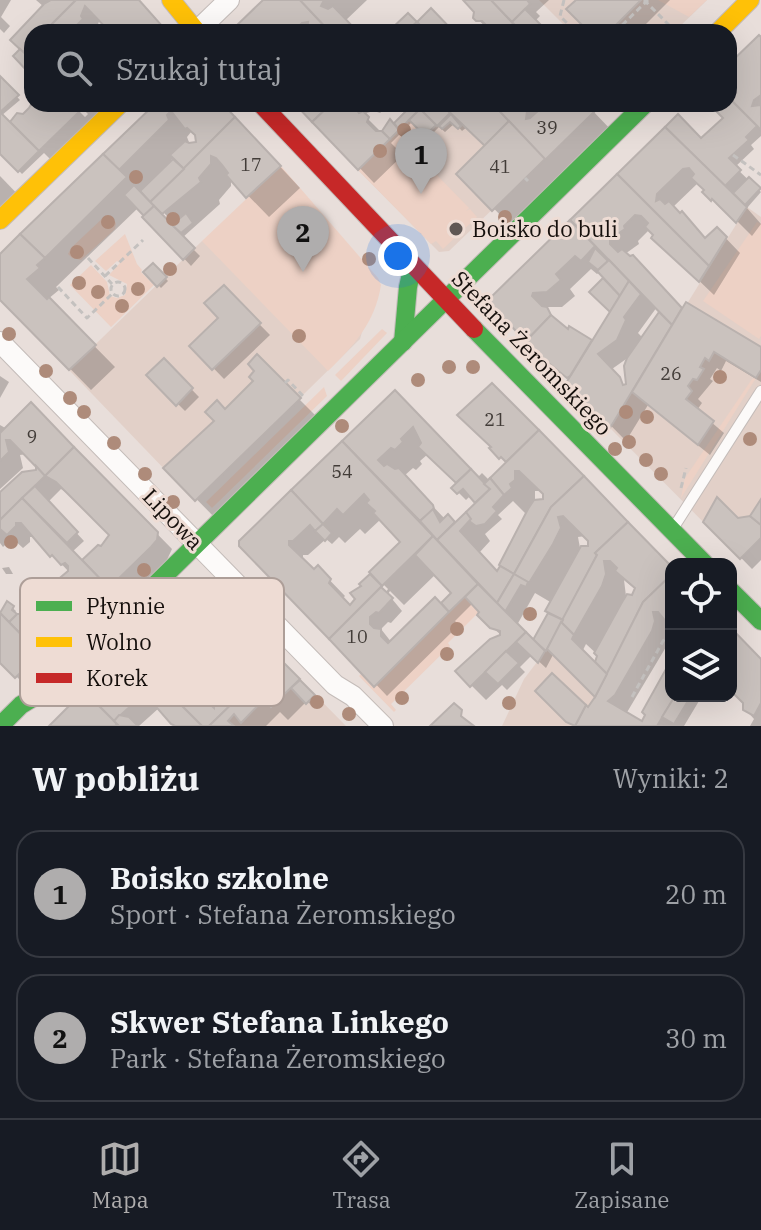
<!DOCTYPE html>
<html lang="pl">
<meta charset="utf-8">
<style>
:root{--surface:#171b24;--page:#242831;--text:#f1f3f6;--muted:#9ea1a6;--line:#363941;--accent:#afadad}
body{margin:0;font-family:"IBM Plex Serif",serif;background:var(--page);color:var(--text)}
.controls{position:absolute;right:24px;bottom:24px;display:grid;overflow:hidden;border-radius:16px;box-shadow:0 8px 32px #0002}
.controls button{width:72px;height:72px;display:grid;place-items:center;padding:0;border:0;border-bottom:2px solid var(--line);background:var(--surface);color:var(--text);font:40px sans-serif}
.you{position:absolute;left:398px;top:256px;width:28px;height:28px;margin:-20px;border:6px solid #fff;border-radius:50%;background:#1a73e8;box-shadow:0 0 0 12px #1a73e833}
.badge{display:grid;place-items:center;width:52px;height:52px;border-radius:50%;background:var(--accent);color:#111;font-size:26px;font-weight:700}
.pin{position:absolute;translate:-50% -66px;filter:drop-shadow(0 2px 4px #0008)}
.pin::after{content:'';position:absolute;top:42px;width:28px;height:24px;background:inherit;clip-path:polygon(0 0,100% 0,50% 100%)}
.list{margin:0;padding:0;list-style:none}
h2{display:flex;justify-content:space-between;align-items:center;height:104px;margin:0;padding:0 32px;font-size:34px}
h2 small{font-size:26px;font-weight:400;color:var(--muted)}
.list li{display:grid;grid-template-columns:52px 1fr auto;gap:24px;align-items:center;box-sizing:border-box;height:128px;margin:0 16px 16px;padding:0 16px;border:2px solid var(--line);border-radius:24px}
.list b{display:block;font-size:30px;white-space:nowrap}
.list p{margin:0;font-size:26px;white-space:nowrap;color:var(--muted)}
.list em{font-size:26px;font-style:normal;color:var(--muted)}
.icon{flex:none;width:44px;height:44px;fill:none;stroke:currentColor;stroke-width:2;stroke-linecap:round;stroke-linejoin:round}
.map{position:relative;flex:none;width:761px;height:726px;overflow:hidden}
.search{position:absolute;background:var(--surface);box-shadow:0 8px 32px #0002;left:24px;right:24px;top:24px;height:88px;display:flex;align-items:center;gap:20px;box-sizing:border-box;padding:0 28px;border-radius:24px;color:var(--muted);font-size:30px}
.sheet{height:392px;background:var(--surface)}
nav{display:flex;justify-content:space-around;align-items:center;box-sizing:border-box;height:112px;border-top:2px solid var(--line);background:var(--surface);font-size:22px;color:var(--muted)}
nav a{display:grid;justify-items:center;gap:4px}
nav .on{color:var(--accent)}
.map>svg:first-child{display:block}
</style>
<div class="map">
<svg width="761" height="726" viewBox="0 0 761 726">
<rect width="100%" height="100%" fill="#e8deda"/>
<g fill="#e2d0c8">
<polygon points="539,0 707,0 674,32 571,32"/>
<polygon points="425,104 493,104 545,159 449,251 439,252 358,170"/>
<polygon points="747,207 761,217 761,538 740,559 610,428"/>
<polygon points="202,241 371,300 360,339 195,501 69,370"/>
<polygon points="547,649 595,697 574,726 502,726 524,679"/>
<polygon points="279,658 346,726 209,726"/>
</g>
<g fill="#edd1c5">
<polygon points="658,0 707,0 689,17"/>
<polygon points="409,120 446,153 446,161 435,173 469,208 466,211 470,209 477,217 443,249 436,241 431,244 358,170"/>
<path d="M281 166 378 278 381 285C375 323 354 345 328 371L202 241Z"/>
<polygon points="105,216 109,216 116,223 115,229 81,260 72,258 68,254 71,248"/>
<polygon points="757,222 761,224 761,336 759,339 703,301"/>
<polygon points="125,234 137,264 142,270 141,272 154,285 111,327 70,285 91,265 107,282 110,296 117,298 125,295 127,284 109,275 120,263 117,261 106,271 95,261"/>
<polygon points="382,329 387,333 341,381 335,375"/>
<polygon points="756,378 681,498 685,478 752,379"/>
<polygon points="324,387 327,396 212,508 206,502"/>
<polygon points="465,597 479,612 448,643 450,646 391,704 396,710 394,712 359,676 361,674 374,687"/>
</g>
<g fill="#0003" fill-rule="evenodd">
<polygon points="0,0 11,0 1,17 10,26 4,33 0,29"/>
<polygon points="36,0 138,0 166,32 112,32 100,19 95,32 32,32 32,73 16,56 22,50 44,7"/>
<polygon points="266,0 367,0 345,21 356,32 236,32"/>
<polygon points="466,0 549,0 536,12 540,16 535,21 545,32 490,32 476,17 476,12"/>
<polygon points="579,0 670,0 638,32 592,32"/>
<path d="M761 35V136L751 145 754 149 735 167 761 192 747 208 761 224 752 236 728 212 727 214 719 207 698 183 673 207 704 236 702 238 705 241 717 229 740 253 714 295 669 252 650 229 638 241 639 244 625 254 648 272 683 311 761 350V382L726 361 721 371 717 368 710 379 713 381 698 399 702 403 697 410 724 433 710 455 648 405 626 441 569 383 570 380 492 304 491 299 678 117 701 141 726 118 712 104H729V67ZM591 269 597 274 600 272 606 278 592 292 613 312 593 343 563 328 545 307H562L575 296 570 289ZM657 307 661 312 643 338 638 333ZM629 357V389L624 395 612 369Z"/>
<polygon points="0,79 20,100 1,116 10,125 72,104 85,117 88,114 78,104 118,104 62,171 44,153 22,174 0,151"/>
<path d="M157 104H222L300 188 269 217 231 178V186L219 200 220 204 182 238 200 256 191 266 138 208 56 287 59 290 48 299 115 367 91 390 0 297V256ZM191 132 198 139 199 143 190 145 187 137ZM174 157 184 166 181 169 171 160ZM164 213 175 224 172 227 161 216Z"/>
<polygon points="299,104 390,104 380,113 374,111 363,114 383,134 416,104 525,104 532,112 542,104 597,104 591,109 614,133 509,224 459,173 487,146 467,127 462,131 455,123 445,132 439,127 429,137 413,121 391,143 403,155 374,183"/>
<polygon points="0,176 27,204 0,230"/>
<polygon points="153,265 168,281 161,288 146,272"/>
<polygon points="224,288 270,335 224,379 192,346 221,318"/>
<polygon points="257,357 320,420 218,521 166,468 256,381"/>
<polygon points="164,361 199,397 185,411 149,375"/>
<polygon points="0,376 9,382 0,398"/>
<path d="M492 385 671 568V626H666L669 637 666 647 626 714 643 723 671 664V696H702L684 726H575L538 691 588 710 598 697 554 653 546 668 532 655 520 667 525 672 507 690 502 685 486 700 457 671 502 636 479 615 482 612 473 603 455 621 459 625 387 696 241 541 395 393 477 478 482 473 490 481 507 464 480 435ZM428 454 459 484 454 488 466 500 471 495 478 503 455 525 448 517 445 519 404 476 413 468 416 470 422 464 420 461ZM535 491H542L545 501 535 502ZM513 501 527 515 498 574 479 553 490 541 485 534 502 519 498 515ZM381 519 403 542 371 572 388 589 386 592 370 576 352 594 358 600 350 607 342 599 345 596 318 568 314 572 303 561V555H308L326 539 332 544 339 537 345 543 360 529 365 534ZM586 536 590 540V548H580L578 537ZM436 574 453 593 392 643 381 629 388 622 391 623 402 611 388 594 390 591 404 605ZM624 580 636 590 633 598 626 596ZM535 593 552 603 550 613 534 643 517 625ZM586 644 599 656 595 666 582 652Z"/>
<path d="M31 405 172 549 166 562 53 670 59 676 37 697 0 660V616L32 648 35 645 1 612 8 604 16 611 14 614 25 616 38 600 69 572 36 537H30V542L23 548 12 538 3 547 0 543V497L23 474 38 472V465L27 454 20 455 23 468 0 489V425L7 429ZM61 489 73 497 111 534 102 549 99 547 83 562 72 552 84 541 48 502Z"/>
<polygon points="761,503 761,560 752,569 706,522 751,518"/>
<polygon points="9,567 13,574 6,574 2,568"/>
<path d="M205 585 313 695 317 699 311 705 307 701 288 720 280 712 266 726H176L159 708 139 726H52ZM220 648 226 655 225 658 240 673 217 713 183 682Z"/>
<polygon points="731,630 761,662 761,726 750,726 754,719 745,709 745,702 731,688"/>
</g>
<g fill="#cac2be" stroke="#b9b1ae" stroke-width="2" fill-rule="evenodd">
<polygon points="51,0 76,0 44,32 32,32 32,43 23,52 10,40 44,4"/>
<polygon points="76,0 139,0 163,27 162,32 110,32 85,6 81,16 83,19 70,32 44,32"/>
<polygon points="263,0 300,0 330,32 307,32 308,22 302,23 293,32 234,32 235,27"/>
<polygon points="300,0 324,0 321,6 328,9 333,6 358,32 330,32"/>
<polygon points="463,0 491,0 521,32 493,32 482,21 476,21 473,18 474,12"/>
<polygon points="491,0 527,0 530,4 512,22"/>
<polygon points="576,0 641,0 609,32 589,32 566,9"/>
<polygon points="431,8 454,32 460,32 426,32 417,22"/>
<polygon points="525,9 542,26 540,28 544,32 521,32 512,22"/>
<polygon points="408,13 417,22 406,32 388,32"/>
<polygon points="417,22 426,32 406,32"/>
<polygon points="759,35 761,37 761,95 754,100 752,106 761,105 761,130 729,98 729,64"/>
<polygon points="20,49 32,60 32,70 29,73 13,56"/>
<polygon points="0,76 19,95 0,112"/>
<polygon points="729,98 757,126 746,137 749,140 729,158 741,170 725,186 665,127 678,114 701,138 723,118 709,104 729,104"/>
<polygon points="32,103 75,104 81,110 39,151 10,122 17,113 23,114 29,108"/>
<polygon points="155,104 223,104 235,117 184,169 170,155 185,141 189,143 196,142 195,135 187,128 185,129 171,111 167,115 169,120 119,170 103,154"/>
<polygon points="295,104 331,104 312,122"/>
<polygon points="331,104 352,104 359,113 363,111 369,117 367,122 376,131 382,131 390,139 358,170 312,122"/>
<polygon points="413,104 425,104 399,130 394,123"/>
<polygon points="425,104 441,104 450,113 437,126 420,109"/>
<polygon points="441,104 493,104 509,121 485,146"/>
<polygon points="493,104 523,104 527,111 526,119 530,118 539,110 536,107 539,104 588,104 595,111 545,160"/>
<polygon points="420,109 436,125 425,136 409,120"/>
<polygon points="0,112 39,151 18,172 0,154"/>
<polygon points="451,114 461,126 458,129 450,122 442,129 439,126"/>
<polygon points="235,117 281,166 246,198 226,175 228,173 222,165 216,158 211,156 211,164 199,178 201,182 162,214 150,202"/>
<polygon points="390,119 399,130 390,139 382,131"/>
<polygon points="509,121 545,159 492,211 456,174"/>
<polygon points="665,127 747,207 736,223 712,199 711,201 702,192 704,190 691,178 694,174 689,168 683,169 657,194 656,201 660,199 665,204 669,201 680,213 682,211 705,238 717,227 727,237 709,266 617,174"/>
<polygon points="103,154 127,177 45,258 20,234"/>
<polygon points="173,159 184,169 150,202 140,191"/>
<polygon points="617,174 709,266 699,282 651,238 653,235 645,227 648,223 641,216 635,215 624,226 625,229 610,239 610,244 618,252 622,249 630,256 633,255 682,308 672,325 570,220"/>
<polygon points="749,177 761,188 745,205 733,193"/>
<polygon points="134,185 154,206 144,216 124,195"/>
<polygon points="154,206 195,248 183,260 142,217"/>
<polygon points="186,213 193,223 181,233 172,225"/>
<polygon points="570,220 595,246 581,261 575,256 556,274 561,280 547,292 533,293 532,296 542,306 547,307 551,315 526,341 490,305 489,299"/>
<polygon points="20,234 45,258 37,265 40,268 27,279 47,299 49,297 96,345 69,370 0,300 0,254"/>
<polygon points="595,248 608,261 598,270 588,262"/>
<polygon points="609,260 629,281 620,296 597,271"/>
<polygon points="153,263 167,277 157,287 143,272"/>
<polygon points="603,278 620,296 610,312 589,292"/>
<polygon points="629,281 641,294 624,317 626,320 617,340 598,354 620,377 623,385 626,384 624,366 627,358 659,312 672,325 610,428 566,383"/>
<polygon points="224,285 261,323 212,370 189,346 218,318 204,303"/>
<polygon points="686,302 761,347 761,370 756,378 714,352 709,361 705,358 700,367 704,369 697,380 693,379 688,386 692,391 686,399 714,421 698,445 632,392"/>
<polygon points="551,315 568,329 569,326 592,340 570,376 567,378 546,361 526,341"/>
<polygon points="257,354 301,398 195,501 163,468 214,421 205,412 217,400 225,409 253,381 249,377 254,371 248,364"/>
<polygon points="164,358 193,388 176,406 146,375"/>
<polygon points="492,383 539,430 506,462 501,457 499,459 489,448 491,447 457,415"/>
<polygon points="395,390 471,469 456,483 418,447 421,443 413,427 401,439 403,442 395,450 391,448 378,460 384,466 387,464 395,469 399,468 433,505 434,509 420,521 342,441"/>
<polygon points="31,402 74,447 45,476 10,440 6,440 9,452 0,461 0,433"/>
<polygon points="539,430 584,476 551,507 514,574 499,565 528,509 534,500 543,499 543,494 519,471 515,471 515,480 510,484 512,488 504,495 490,478"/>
<polygon points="342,441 433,536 382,586 369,572 400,542 373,513 375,511 366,503 369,500 364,494 343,515 337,509 323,524 291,490"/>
<polygon points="74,447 158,532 157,540 151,547 109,588 82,560 98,545 101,546 109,535 56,482 45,476"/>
<polygon points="36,466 45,476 0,520 0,492 22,472 36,470"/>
<polygon points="471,469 490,489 475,503 463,489 457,494 451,488"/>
<polygon points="584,476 628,522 595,553 597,555 563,620 545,611 581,546 588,546 588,541 563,516 558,517 561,528 553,544 529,583 514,574 551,507"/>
<polygon points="490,478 504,495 493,507 497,511 485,524 476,526 469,521 466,512 490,489 484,484"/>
<polygon points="35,486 78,532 67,543 22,498"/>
<polygon points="291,490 323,524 315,531 310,525 293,541 289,541 289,545 314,569 318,565 331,579 329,583 350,605 355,599 350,593 361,586 359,584 370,574 382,586 329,639 239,546 239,541"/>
<polygon points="717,497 738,518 750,516 761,525 761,538 740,559 703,522"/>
<polygon points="22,498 109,588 40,654 9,622 17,614 24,614 36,598 68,571 68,566 65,563 61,565 52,555 50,557 21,523 16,523 16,526 7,535 0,529 0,520"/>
<polygon points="761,499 761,525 750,516"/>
<polygon points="433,509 440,522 448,514 455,522 437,540 420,521"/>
<polygon points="466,512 471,519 460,531 497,571 500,566 514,574 497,603 437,540"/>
<polygon points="628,522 671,566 671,575 643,602 607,674 595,662 597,656 594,653 621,604 627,594 632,595 635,588 615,571 617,568 610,561 604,561 606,574 602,586 574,635 561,622 597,555 595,553"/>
<polygon points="323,524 332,533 325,541 315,531"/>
<polygon points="433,536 478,584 449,612 441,603 451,593 415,555"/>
<polygon points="514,574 528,582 526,587 521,585 505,612 497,603"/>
<polygon points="671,575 671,628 658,612 653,612 655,621 652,631 615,695 608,701 642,721 645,715 642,712 671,660 671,696 675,696 657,726 575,726 586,705 588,707 595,697 643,602"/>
<path d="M203 581 279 658 209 726H202L126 650 187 590 195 582ZM210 630 213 633 210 641 224 655 223 659 233 669 242 663 245 666 214 697V708L178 675H164L166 669 183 653Z"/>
<polygon points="478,584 526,632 470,687 455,671 490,639 500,635 500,631 490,628 477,615 479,612 465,597"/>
<polygon points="381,587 393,598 379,613 376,612 370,617 370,624 374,628 381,629 381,636 388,643 435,597 449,612 374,687 329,639"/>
<polygon points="7,601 14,606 12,610 17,614 9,622 0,613"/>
<polygon points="0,613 40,654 15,678 0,663"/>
<polygon points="548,613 563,620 546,651 533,640"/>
<polygon points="561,622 574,635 572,639 607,674 595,697 547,649"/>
<polygon points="731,628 761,659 761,703 754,716 743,710 743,703 731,691"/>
<polygon points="526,632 545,651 538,663 516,642"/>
<polygon points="126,650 202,726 175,726 171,724 151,701 152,687 114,721 84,691"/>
<polygon points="506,651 519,663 498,684 485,672"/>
<polygon points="279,658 300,679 271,707 264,699 241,723 234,714 228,721 234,726 209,726"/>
<polygon points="552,673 586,705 575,726 566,722 535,691"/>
<polygon points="300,680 315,695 306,704 291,688"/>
<polygon points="84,691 117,724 115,726 49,726"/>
<polygon points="675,696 691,696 674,724 662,717"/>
<polygon points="454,703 462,710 461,716 474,726 430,726"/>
<polygon points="119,715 129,717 138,726 119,726 114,721"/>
</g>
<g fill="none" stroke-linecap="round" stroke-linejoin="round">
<defs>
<polyline id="lane" points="674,527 761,391"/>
<g id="street">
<polyline points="197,31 229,0"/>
<polyline points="0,342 335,685 353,696 383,726"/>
</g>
<g id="fast">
<polyline points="474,329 705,564"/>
<polyline points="403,342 408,287 413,265"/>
<polyline points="731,591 761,621"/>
<polyline points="0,726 21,705 52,686 645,104"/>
</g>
<g id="slow">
<polyline points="171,0 197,32"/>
<polyline points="718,32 750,0"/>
<polyline points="0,220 120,104"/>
</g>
<polyline id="jam" points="261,104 474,329"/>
</defs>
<use href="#lane" stroke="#c4bcb9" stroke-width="12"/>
<use href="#street" stroke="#c4bcb9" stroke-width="22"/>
<use href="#fast" stroke="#c4bcb9" stroke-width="20"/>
<use href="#slow" stroke="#c4bcb9" stroke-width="20"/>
<use href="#jam" stroke="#c4bcb9" stroke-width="20"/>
<g stroke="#c4c1bf" stroke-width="3" stroke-dasharray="6 4" stroke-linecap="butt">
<polyline points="564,0 560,16 576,32"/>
<polyline points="644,0 676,32"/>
<polyline points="615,32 648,0"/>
<polyline points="733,155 761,175"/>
<polyline points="525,178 528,181"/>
<polyline points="88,258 112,284"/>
<polyline points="105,276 143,240"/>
<circle cx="118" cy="289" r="7"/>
<polyline points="58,287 87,318 112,294"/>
<polyline points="285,383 288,380 303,396"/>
<polyline points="681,488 686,468"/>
<polyline points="632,697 663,641 671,633"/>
</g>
<use href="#lane" stroke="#fcfaf9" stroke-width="10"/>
<use href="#street" stroke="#fcfaf9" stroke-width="20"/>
<use href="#fast" stroke="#4caf50" stroke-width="18"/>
<use href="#slow" stroke="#ffc107" stroke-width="18"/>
<use href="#jam" stroke="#c62828" stroke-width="18"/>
</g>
<g fill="#ae8b7a">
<circle cx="404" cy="130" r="7"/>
<circle cx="380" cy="151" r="7"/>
<circle cx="136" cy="177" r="7"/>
<circle cx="505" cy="217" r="7"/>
<circle cx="173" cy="219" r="7"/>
<circle cx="108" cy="222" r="7"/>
<circle cx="77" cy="252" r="7"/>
<circle cx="369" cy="259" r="7"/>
<circle cx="170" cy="269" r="7"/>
<circle cx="79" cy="283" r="7"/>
<circle cx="138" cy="289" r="7"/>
<circle cx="98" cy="292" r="7"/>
<circle cx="122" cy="306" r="7"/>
<circle cx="9" cy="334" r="7"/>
<circle cx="299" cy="336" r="7"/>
<circle cx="449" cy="367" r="7"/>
<circle cx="473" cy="367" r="7"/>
<circle cx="46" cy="371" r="7"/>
<circle cx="720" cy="377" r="7"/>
<circle cx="418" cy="380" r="7"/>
<circle cx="70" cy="398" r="7"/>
<circle cx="84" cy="412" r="7"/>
<circle cx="626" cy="412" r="7"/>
<circle cx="647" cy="417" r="7"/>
<circle cx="342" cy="426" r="7"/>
<circle cx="750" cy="439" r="7"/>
<circle cx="629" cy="442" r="7"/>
<circle cx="114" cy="443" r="7"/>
<circle cx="615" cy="449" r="7"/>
<circle cx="646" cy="460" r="7"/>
<circle cx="145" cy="474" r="7"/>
<circle cx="661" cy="474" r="7"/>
<circle cx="173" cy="502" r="7"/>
<circle cx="11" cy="542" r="7"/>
<circle cx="144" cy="570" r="7"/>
<circle cx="530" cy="614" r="7"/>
<circle cx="457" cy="629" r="7"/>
<circle cx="447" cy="654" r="7"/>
<circle cx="402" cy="698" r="7"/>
<circle cx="317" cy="702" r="7"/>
<circle cx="509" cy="703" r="7"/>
<circle cx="349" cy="714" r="7"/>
</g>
<circle fill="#5f5754" stroke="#eedcd4" stroke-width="3" cx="456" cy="229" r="8"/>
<g text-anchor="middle" stroke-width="6" stroke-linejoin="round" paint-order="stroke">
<g font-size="18" fill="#423c38">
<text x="547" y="134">39</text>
<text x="251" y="171">17</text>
<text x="500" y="173">41</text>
<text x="671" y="380">26</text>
<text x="495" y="426">21</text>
<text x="32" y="443">9</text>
<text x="342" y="478">54</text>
<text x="357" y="643">10</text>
</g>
<g font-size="22" fill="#150f0c" stroke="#eedcd4" text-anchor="start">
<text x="472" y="237">Boisko do buli</text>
</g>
<g font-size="22" fill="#150f0c" stroke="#eedcd4">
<text transform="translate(532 353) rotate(46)" y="8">Stefana Żeromskiego</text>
<text transform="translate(173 519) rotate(46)" y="8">Lipowa</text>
</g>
</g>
<rect x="20" y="578" width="264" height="128" rx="12" fill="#eedcd4" stroke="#ad9e98" stroke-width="2"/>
<rect x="36" y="601" width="36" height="10" fill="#4caf50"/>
<rect x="36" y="637" width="36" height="10" fill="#ffc107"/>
<rect x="36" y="673" width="36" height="10" fill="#c62828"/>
<g font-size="22" fill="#150f0c">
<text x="86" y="614">Płynnie</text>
<text x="86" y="650">Wolno</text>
<text x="86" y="686">Korek</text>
</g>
</svg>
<div class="controls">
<button><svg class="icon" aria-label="locate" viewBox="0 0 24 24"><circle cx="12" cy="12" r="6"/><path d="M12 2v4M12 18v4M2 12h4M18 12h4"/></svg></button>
<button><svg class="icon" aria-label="layers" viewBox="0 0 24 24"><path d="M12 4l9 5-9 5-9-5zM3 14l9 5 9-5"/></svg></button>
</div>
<div class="you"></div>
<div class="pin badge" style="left:421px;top:194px">1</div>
<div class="pin badge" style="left:303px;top:272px">2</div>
<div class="search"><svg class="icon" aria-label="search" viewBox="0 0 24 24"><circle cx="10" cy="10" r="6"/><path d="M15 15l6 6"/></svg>Szukaj tutaj</div>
</div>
<section class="sheet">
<h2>W pobliżu<small>Wyniki: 2</small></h2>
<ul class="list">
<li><span class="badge">1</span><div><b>Boisko szkolne</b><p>Sport · Stefana Żeromskiego</p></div><em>20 m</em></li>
<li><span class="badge">2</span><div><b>Skwer Stefana Linkego</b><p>Park · Stefana Żeromskiego</p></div><em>30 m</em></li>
</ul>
</section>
<nav>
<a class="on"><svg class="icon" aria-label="map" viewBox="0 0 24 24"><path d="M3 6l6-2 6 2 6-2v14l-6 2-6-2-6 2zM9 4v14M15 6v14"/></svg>Mapa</a>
<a><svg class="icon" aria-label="directions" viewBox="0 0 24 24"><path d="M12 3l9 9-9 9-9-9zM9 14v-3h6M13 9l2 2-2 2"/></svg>Trasa</a>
<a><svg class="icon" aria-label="saved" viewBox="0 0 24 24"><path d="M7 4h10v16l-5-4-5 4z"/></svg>Zapisane</a>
</nav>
